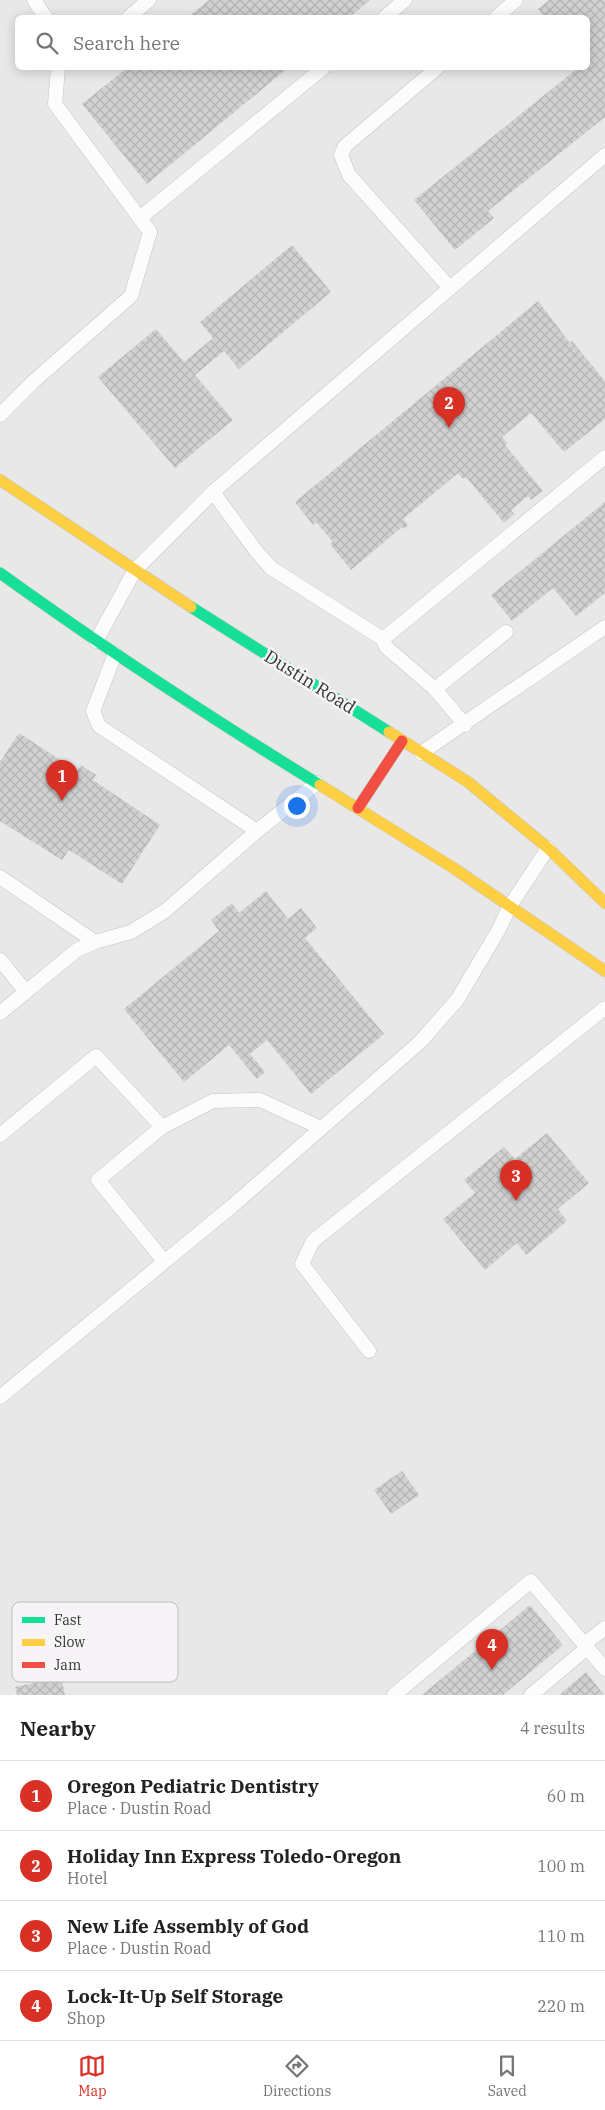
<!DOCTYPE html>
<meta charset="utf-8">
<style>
:root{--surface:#fff;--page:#f2f2f2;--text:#222;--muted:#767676;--line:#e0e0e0;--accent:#d93025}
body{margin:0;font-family:"IBM Plex Serif",serif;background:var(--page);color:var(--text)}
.you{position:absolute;left:296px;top:805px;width:18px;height:18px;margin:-12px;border:4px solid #fff;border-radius:50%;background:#1a73e8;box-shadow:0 0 0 8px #1a73e833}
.badge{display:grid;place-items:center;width:32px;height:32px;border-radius:50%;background:var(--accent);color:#fff;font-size:16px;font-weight:700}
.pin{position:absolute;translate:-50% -41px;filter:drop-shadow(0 1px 2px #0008)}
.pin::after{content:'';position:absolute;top:26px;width:18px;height:15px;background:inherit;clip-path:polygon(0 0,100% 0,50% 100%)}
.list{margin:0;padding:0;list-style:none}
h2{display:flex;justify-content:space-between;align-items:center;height:65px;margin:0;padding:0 20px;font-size:21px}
h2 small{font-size:16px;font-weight:400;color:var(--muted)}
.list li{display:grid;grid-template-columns:32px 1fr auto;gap:15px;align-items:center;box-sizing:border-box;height:70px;padding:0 20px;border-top:1px solid var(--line)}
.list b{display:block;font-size:19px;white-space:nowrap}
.list p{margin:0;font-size:16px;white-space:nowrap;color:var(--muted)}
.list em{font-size:16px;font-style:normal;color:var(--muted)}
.icon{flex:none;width:28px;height:28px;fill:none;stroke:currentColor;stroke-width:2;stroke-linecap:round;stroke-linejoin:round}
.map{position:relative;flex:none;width:605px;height:1695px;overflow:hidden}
.search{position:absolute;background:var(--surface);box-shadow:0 2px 12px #0003;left:15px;right:15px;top:15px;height:55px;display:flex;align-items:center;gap:12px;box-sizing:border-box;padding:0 18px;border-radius:8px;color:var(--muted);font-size:19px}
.sheet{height:345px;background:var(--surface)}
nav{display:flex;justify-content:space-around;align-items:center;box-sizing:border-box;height:70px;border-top:1px solid var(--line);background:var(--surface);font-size:14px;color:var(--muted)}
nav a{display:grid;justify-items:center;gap:2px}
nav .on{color:var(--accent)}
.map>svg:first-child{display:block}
</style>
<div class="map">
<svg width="605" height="1695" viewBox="0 0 605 1695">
<defs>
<pattern id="building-cross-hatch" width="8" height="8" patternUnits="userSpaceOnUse" patternTransform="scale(1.25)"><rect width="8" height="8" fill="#d2d1d2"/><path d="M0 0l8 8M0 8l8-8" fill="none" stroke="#b5b4b5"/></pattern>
</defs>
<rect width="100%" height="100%" fill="#e9e8e9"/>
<g fill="url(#building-cross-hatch)">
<polygon points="209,0 370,0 349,18 187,18"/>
<polygon points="549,0 605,0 605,117 488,211 494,218 455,250 414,200 578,68 588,68 588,18 546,18 538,9"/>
<polygon points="127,68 288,68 147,184 82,104"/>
<polygon points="292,245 331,292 239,369 224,351 195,375 233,420 175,468 98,377 156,329 184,362 213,338 200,322"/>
<polygon points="538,301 570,343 572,341 605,381 605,419 564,452 531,413 502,437 507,443 505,445 543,491 531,500 528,496 511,510 514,514 504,523 466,477 463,479 458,473 403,519 408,525 404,529 402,527 351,570 330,544 333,542 316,522 313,525 295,502"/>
<polygon points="605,502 605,593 576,616 553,588 512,621 491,595"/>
<polygon points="19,733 77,771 81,765 96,775 93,780 160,825 122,884 69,850 62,860 0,821 0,762"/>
<polygon points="266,891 288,919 301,908 317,928 305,938 384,1034 311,1094 267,1040 250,1054 265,1072 257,1079 229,1045 184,1082 124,1009 219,931 211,920 232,903 239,913"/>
<polygon points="547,1133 589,1183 558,1209 567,1221 526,1255 517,1243 485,1270 443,1219 475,1193 464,1180 504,1147 515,1159"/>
<polygon points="402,1471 419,1495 391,1514 374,1490"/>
<polygon points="530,1605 563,1645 503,1695 422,1695"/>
<polygon points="586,1672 604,1695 559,1695"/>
<polygon points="61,1677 65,1695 17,1695 15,1687"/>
</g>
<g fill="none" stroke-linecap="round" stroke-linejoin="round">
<defs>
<g id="lane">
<polyline points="34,0 46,18"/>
<polyline points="128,18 149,0"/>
<polyline points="384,18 405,0"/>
<polyline points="496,18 516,0"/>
<polyline points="437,68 345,146 341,155 349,175 450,288"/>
<polyline points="140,218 323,68"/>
<polyline points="0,415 34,381 131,296 150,232 55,104 58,68"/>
<polyline points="213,492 256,551 271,568 383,639"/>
<polyline points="96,641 135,570 213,492 605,155"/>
<polyline points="115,654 93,711 99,726 257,831 317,783"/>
<polyline points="435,689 506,632"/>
<polyline points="465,725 435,689 386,647 383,639 605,457"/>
<polyline points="421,753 605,627"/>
<polyline points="0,877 95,942"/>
<polyline points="0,960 26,992"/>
<polyline points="0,1013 77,950 95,942 131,932 165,911 257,831"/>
<polyline points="162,1127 98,1180 164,1261"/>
<polyline points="0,1135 96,1056 162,1127 213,1101 260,1100 321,1128"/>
<polyline points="369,1351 302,1264 313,1241 605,1008"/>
<polyline points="0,1397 231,1207 420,1042 457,1000 498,931 510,906 548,848"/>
<polyline points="584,1644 605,1628"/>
<polyline points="394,1695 531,1581 605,1669"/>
<polyline points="531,1695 587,1648"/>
</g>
<g id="fast">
<path d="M0 573C104 648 211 718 320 785"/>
<polyline points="191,607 389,732"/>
</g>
<g id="slow">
<polyline points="0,480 191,607"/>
<polyline points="389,732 468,782 548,848 605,903"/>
<polyline points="320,785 455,869 605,971"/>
</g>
<polyline id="jam" points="358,808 402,741"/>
</defs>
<use href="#lane" stroke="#c5c4c5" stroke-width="15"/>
<use href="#fast" stroke="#c5c4c5" stroke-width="12"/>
<use href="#slow" stroke="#c5c4c5" stroke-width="12"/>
<use href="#jam" stroke="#c5c4c5" stroke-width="12"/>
<use href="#lane" stroke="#fcfcfc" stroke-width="14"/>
<use href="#fast" stroke="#16e098" stroke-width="11"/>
<use href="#slow" stroke="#ffcf43" stroke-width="11"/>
<use href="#jam" stroke="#f24e42" stroke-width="11"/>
</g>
<g text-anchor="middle" stroke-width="5" stroke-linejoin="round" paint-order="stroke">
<g font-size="18" fill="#373637" stroke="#f7f4f7">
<text transform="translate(310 682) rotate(32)" y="6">Dustin Road</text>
</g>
</g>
<rect x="12" y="1602" width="166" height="80" rx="8" fill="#f7f4f7" stroke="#bdbbbd" stroke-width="1"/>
<rect x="22" y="1617" width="23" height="6" fill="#16e098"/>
<rect x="22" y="1639" width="23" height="7" fill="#ffcf43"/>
<rect x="22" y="1662" width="23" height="6" fill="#f24e42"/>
<g font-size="14" fill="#373637">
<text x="54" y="1625">Fast</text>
<text x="54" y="1647">Slow</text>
<text x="54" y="1670">Jam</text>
</g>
</svg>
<div class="you"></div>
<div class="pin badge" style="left:62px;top:801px">1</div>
<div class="pin badge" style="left:449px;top:428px">2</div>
<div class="pin badge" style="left:516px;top:1201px">3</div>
<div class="pin badge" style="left:492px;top:1670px">4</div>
<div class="search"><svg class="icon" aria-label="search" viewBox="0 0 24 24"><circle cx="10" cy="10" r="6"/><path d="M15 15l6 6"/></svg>Search here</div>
</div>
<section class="sheet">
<h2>Nearby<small>4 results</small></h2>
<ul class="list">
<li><span class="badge">1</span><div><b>Oregon Pediatric Dentistry</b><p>Place · Dustin Road</p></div><em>60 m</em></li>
<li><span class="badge">2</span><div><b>Holiday Inn Express Toledo-Oregon</b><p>Hotel</p></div><em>100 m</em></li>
<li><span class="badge">3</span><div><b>New Life Assembly of God</b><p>Place · Dustin Road</p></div><em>110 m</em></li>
<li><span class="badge">4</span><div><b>Lock-It-Up Self Storage</b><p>Shop</p></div><em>220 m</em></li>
</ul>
</section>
<nav>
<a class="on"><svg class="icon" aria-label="map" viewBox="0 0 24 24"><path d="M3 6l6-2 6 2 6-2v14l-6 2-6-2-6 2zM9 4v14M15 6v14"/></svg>Map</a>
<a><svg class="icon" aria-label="directions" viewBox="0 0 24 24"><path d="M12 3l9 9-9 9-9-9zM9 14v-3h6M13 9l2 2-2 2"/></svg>Directions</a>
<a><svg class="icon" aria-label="saved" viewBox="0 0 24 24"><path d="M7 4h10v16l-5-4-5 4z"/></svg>Saved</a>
</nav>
